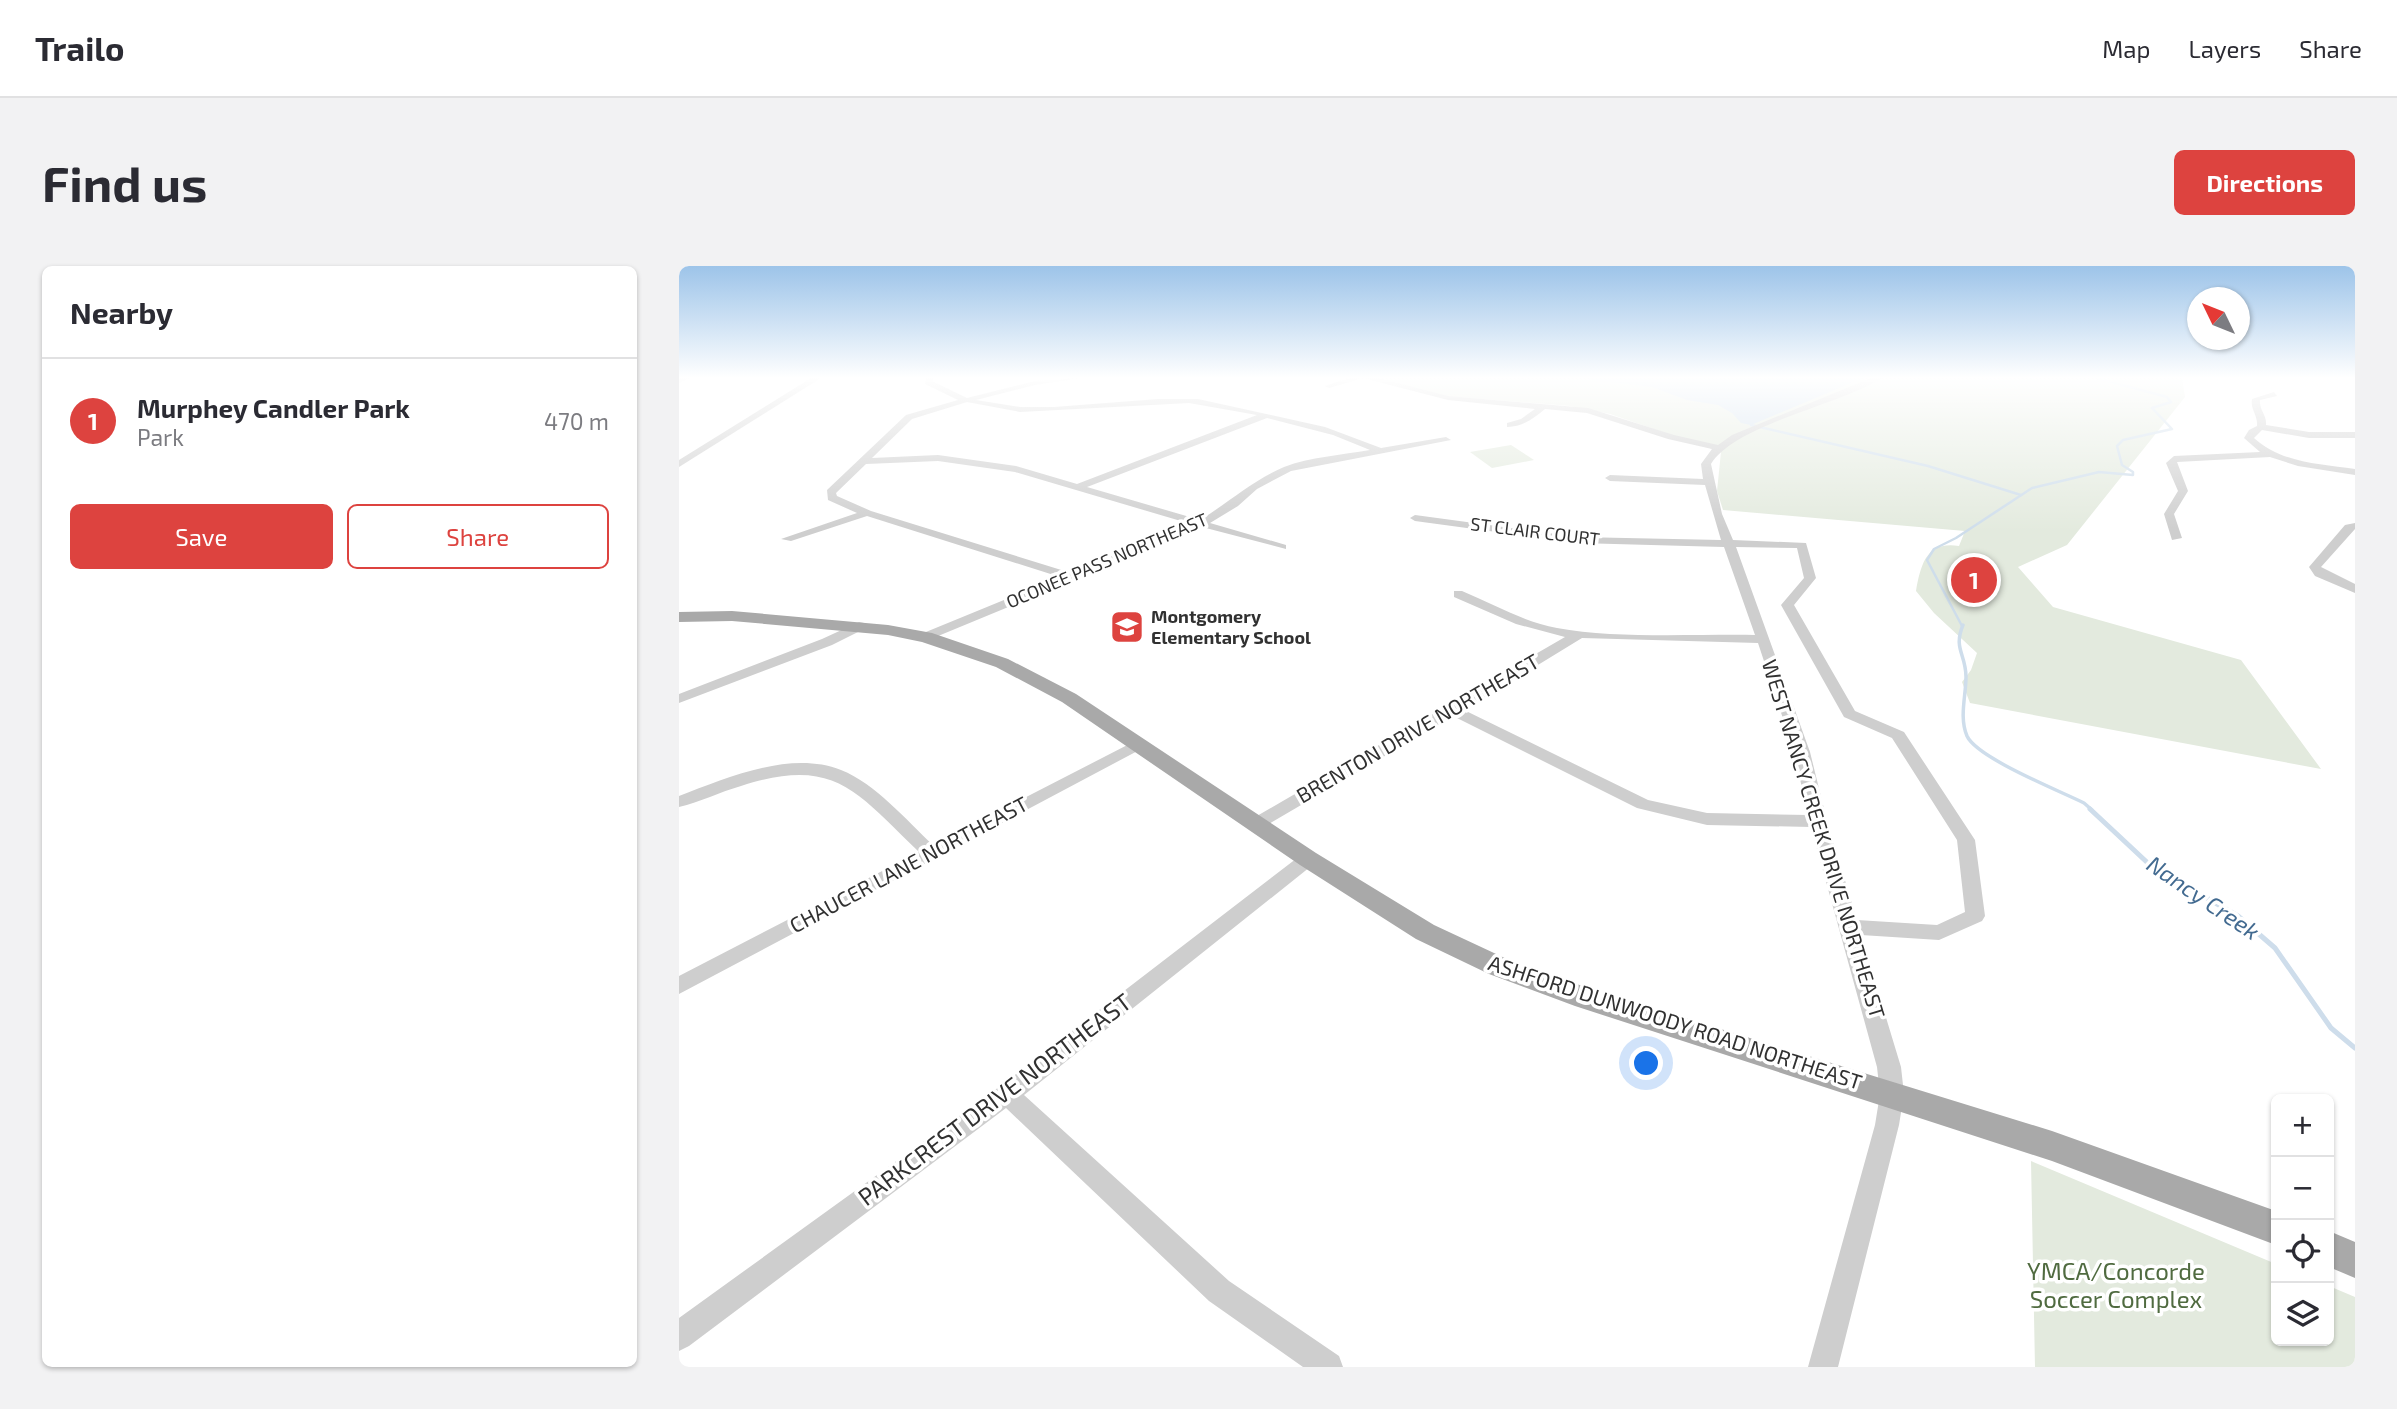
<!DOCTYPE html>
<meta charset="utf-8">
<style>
:root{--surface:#fff;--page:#f2f2f3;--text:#2b2b33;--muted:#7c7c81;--line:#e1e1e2;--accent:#dd433f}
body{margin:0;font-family:"Exo 2",sans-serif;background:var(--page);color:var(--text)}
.controls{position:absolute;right:21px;bottom:21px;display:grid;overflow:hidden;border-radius:10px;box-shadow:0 2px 5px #0004}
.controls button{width:63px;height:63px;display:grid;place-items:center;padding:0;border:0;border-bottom:2px solid var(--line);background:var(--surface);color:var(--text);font:35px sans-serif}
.compass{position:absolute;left:1508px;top:21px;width:63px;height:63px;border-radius:50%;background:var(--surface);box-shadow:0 2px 5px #0004;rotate:313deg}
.you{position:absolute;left:968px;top:798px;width:24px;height:24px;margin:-18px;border:5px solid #fff;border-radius:50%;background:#1a73e8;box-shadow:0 0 0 10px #1a73e833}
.badge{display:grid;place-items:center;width:46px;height:46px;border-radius:50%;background:var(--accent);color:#fff;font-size:23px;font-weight:700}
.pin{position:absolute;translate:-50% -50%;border:4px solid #fff;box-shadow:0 2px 7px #0006}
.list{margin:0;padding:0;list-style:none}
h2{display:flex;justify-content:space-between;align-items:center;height:91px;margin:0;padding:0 28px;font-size:30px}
h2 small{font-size:23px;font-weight:400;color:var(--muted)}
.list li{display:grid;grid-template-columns:46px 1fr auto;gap:21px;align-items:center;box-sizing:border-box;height:126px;padding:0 28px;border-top:2px solid var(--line)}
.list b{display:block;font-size:26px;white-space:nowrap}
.list p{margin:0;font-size:23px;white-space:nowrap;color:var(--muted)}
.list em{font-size:23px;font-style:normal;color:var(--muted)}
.actions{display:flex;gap:14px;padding:21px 28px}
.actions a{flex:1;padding:16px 0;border:2px solid var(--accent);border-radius:10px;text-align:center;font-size:24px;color:var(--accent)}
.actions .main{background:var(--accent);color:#fff}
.icon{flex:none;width:38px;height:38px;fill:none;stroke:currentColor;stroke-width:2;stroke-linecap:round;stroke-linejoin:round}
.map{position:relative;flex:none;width:1676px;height:1101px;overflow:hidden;border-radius:10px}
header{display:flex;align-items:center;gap:42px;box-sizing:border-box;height:98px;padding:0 35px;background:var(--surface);border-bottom:2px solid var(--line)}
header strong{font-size:33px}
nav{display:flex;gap:38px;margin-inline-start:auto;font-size:24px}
.intro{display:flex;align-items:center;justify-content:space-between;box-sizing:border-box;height:168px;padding:0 42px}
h1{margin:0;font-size:49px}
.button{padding:18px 32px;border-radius:10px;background:var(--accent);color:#fff;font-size:24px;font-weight:700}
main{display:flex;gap:42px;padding:0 42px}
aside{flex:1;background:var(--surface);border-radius:10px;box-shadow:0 2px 5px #0004}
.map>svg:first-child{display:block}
</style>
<header>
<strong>Trailo</strong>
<nav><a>Map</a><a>Layers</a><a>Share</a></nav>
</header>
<div class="intro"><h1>Find us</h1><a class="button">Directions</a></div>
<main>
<aside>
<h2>Nearby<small></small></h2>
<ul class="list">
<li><span class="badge">1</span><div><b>Murphey Candler Park</b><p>Park</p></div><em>470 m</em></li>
</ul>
<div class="actions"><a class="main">Save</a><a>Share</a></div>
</aside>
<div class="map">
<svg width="1676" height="1101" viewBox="0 0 1676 1101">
<rect width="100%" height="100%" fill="#fff"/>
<g fill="#e3eade">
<path d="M692 112H1503L1506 131 1388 279 1339 301 1374 341 1562 394 1642 503 1291 437 1283 416 1292 404 1298 387 1255 347 1237 325C1242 297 1248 275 1280 280L1286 265 1044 244 1038 225 1042 186 931 148 891 140 753 129Z"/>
<polygon points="832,179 855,194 813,202 791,186"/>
<polygon points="1352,895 1597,998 1597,1075 1650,1075 1650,1020 1676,1031 1676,1101 1356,1101"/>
</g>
<polygon fill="#ceddeb" points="897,112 1184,112 1072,159 1062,157 1053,147 1039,139 1008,134 973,121"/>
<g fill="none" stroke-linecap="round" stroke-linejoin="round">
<g stroke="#ceddeb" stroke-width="2.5">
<polyline points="1072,159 1249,200 1342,229"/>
<polyline points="1283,360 1248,294 1255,283 1277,272 1353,222 1420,206 1454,209 1454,206 1443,199 1438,180 1444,174 1493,163 1473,142 1492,136 1488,131 1418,112"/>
</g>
<path stroke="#ceddeb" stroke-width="3.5" d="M1284 359C1274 383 1287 388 1287 411 1287 430 1280 451 1288 470 1298 492 1381 525 1405 537L1413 544"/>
<polyline stroke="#ceddeb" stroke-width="5" points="1411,543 1472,600 1559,650 1596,682 1652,762 1676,782"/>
<g fill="#cecece" fill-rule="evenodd">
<polygon points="0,112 10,112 0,117"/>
<polygon points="132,112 142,112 0,201 0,194"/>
<path d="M247 112H255L253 115 288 132 356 115 402 112 356 119 297 134 341 141H375L479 133H519L646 161 702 182 767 171 772 174 612 205 578 223 559 240 531 257 607 279V283L523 261 247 375 242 374V368L381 311 188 250 112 275 102 273 178 247 149 234 148 224 227 149 279 134 246 118ZM288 136 341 146 510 137 578 149 398 218 337 200 259 189 193 192 233 153ZM588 152 654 169 691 184C663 189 631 191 605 201 574 214 549 237 521 254L408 221ZM259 195 336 206 512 258 392 307 192 245 158 230 157 227 187 198Z"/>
<polygon points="670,112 684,112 650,122 646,120"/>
<path d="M684 112H699L769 130 909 142 995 169 1039 179 1053 169 1192 112H1203C1161 139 1057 158 1032 198L1043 248 1054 274 1127 277 1137 312 1115 339 1176 445 1225 466 1296 574 1306 650 1303 655 1260 674 1182 669 1222 801 1225 828 1220 859 1159 1101H1129L1196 859 1201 828 1198 801 1132 561 1028 559 958 542 774 450 583 562 577 564 568 558 571 554 886 371 837 358 775 331V325H783C814 338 845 356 878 362 936 373 1016 368 1076 369L1045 281 899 277 736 255 731 252 736 249 899 271 1042 274 1026 219 931 215 926 212 931 209 1024 213 1022 198 1033 183 989 173 908 147 866 143C854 153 843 161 828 161V157L842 153 856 143 769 134ZM1057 281 1118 282 1125 312 1102 339 1165 451 1213 472 1278 574 1286 646 1258 659 1178 654 1148 555 1131 486ZM903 372 1079 377 1115 486 1129 549 1028 547 969 534 785 444Z"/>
<path d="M1595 126 1598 130 1581 134C1580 144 1588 149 1587 159L1630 166H1676V172H1630L1583 164 1575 172C1602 197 1641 198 1676 203V209L1619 200 1591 191 1498 196 1509 225 1495 248 1503 272 1493 274 1485 248 1499 225 1487 197 1495 190 1581 186 1565 172 1570 164 1578 160C1579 149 1571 143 1573 133Z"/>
<polygon points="1676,257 1676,263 1642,301 1676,318 1676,327 1636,310 1630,301 1666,259"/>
<polygon points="180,356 185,357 185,363 153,379 0,437 0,428 143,373"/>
<path d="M460 473 468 478 466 481 0 728V710L240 586C176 525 156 490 62 520 41 526 21 536 0 541V530C48 512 111 484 162 504 197 518 227 554 254 579Z"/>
<polygon points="629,587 636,589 638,593 636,597 345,829 550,1015 660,1090 664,1101 624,1101 530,1035 327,842 10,1080 0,1085 0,1052 320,821 622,589"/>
</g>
<g fill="#a9a9a9" fill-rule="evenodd">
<polygon points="53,345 209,359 253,367 329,393 397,428 637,587 755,659 830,694 912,723 1373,865 1597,945 1597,979 1373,895 896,740 810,708 737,673 621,599 383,436 317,401 243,376 209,369 53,355 0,356 0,346"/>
<polygon points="1650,965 1676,976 1676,1012 1650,1001"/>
</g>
</g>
<linearGradient id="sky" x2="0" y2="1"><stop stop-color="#9dc4e9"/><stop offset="0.42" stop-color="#fff"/><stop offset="1" stop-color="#fff" stop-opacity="0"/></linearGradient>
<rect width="1676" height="266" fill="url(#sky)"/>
<defs>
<symbol id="school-square" viewBox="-11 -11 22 22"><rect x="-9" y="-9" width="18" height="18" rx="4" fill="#dd433f" stroke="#fff"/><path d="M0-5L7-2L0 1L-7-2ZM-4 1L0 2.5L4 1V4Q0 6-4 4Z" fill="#fff"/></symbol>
</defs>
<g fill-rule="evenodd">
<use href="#school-square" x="429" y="342" width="38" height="38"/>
</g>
<g text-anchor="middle" stroke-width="7" stroke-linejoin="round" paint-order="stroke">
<g font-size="18" fill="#313131" stroke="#fff">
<text transform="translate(856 266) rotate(7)" y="6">ST CLAIR COURT</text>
<text transform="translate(428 295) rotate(-23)" y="6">OCONEE PASS NORTHEAST</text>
</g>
<g font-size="18" font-weight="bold" fill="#313131" stroke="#fff" text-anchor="start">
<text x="472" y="357">Montgomery<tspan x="472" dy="21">Elementary School</tspan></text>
</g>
<g font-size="21" fill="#313131" stroke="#fff">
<text transform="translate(739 463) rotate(-30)" y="7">BRENTON DRIVE NORTHEAST</text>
<text transform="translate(1144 573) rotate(73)" y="7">WEST NANCY CREEK DRIVE NORTHEAST</text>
<text transform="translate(230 599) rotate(-28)" y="7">CHAUCER LANE NORTHEAST</text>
<text transform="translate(996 757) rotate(18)" y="7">ASHFORD DUNWOODY ROAD NORTHEAST</text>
</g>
<g font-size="23" font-style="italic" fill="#426a90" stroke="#fff">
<text transform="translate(1524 632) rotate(34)" y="8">Nancy Creek</text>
</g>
<g font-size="24" fill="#313131" stroke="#fff">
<text transform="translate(316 834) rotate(-37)" y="8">PARKCREST DRIVE NORTHEAST</text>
</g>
<g font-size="24" fill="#506b40" stroke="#fff">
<text x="1437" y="1014">YMCA/Concorde<tspan x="1437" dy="28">Soccer Complex</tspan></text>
</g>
</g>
</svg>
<div class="controls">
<button>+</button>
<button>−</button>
<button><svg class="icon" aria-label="locate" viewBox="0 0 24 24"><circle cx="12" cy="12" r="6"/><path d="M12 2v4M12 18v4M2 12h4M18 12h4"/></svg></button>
<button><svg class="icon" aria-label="layers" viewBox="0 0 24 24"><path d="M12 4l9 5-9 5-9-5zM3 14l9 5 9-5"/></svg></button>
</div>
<svg class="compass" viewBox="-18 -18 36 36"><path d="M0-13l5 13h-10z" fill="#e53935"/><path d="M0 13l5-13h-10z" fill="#7c7c81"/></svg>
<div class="you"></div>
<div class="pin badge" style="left:1295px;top:314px">1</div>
</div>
</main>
